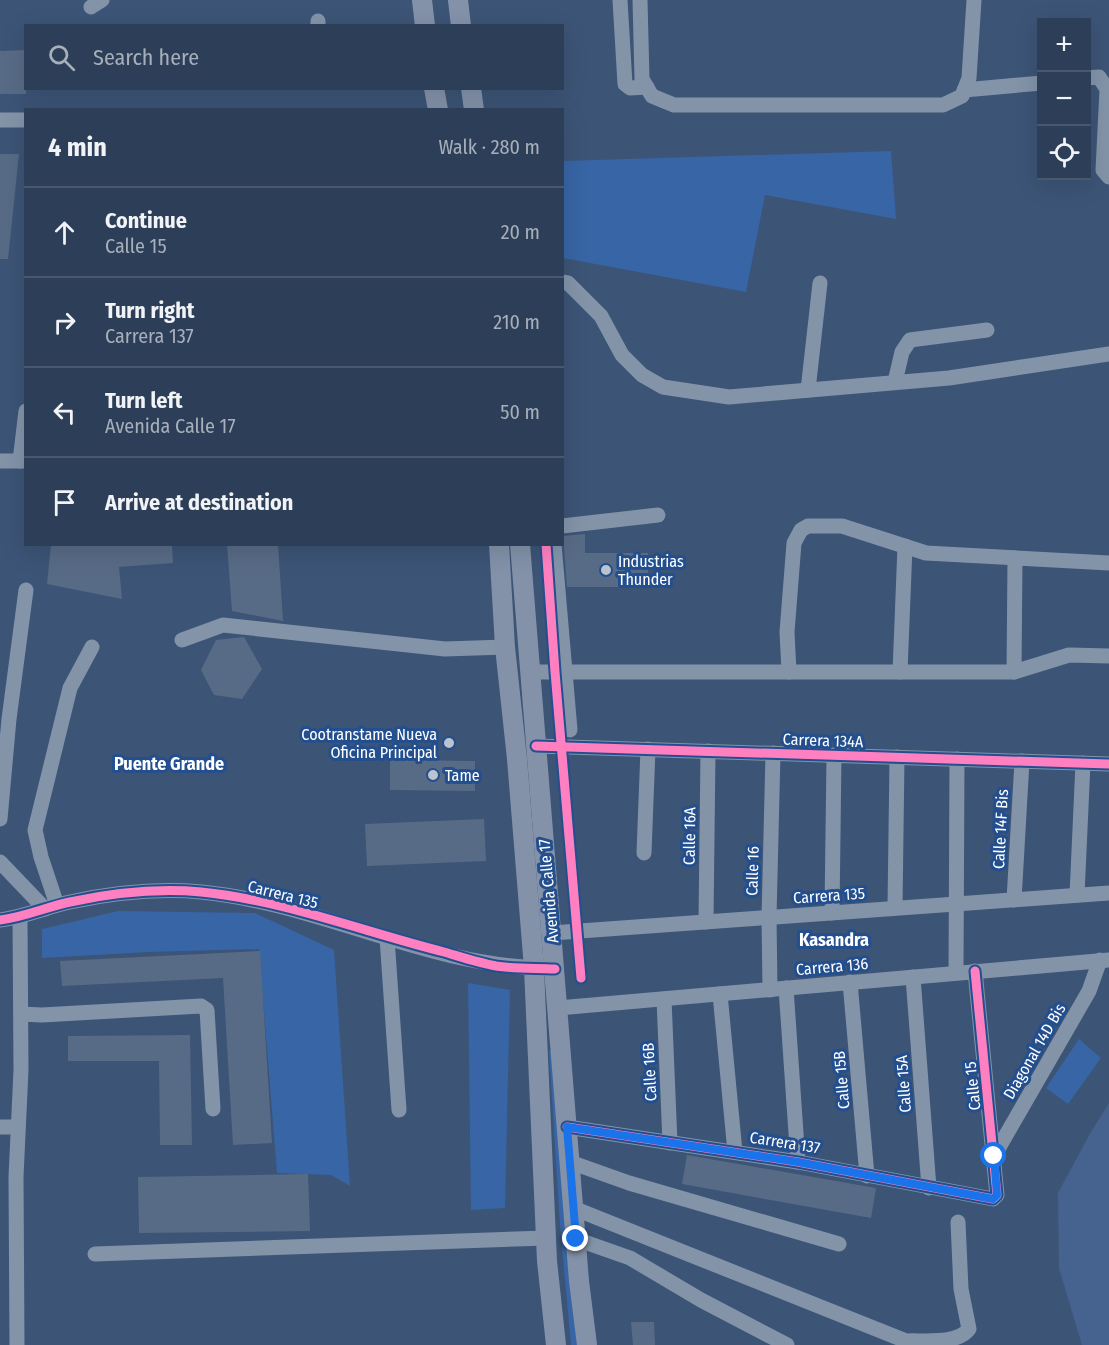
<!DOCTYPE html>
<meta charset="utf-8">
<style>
:root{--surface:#2d3f58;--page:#35465e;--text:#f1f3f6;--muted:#a7afba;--line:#48586e}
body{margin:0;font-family:"Fira Sans Condensed",sans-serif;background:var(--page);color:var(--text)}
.controls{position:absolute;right:18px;top:18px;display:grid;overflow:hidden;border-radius:0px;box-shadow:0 6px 24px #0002}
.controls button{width:54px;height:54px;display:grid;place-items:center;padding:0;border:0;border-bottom:2px solid var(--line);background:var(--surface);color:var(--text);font:30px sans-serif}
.stop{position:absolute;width:18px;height:18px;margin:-14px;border:4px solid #1a73e8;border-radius:50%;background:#fff}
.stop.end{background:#1a73e8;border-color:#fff;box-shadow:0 2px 6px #0008}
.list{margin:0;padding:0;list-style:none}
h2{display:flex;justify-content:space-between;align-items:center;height:78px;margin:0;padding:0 24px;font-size:26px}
h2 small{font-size:20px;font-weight:400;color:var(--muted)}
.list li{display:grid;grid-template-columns:39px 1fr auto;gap:18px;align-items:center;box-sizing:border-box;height:90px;padding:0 24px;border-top:2px solid var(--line)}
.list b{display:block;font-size:22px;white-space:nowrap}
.list p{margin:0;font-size:20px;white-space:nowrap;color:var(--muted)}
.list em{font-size:20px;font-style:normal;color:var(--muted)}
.icon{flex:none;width:33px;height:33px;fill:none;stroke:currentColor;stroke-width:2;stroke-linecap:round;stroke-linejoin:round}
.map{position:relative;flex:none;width:1109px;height:1345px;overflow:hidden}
.search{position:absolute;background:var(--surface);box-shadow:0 6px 24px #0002;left:24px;top:24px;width:540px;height:66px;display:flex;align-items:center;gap:15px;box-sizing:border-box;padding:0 21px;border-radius:0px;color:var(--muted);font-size:22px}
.panel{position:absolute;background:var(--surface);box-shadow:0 6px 24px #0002;left:24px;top:108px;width:540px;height:438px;border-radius:0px}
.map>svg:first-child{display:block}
</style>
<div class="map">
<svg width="1109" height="1345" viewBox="0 0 1109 1345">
<rect width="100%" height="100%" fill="#3c5476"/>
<g fill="#3865a5">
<polygon points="891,151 896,219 765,195 746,292 563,258 563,161"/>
<polygon points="118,911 255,913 334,950 350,1186 331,1175 277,1173 259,949 149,952 42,958 42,929"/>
<polygon points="468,983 510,990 505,1208 471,1210"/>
<polygon points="1079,1039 1101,1058 1068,1104 1046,1088"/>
<polygon points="555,1049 583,1345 571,1345 560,1225 549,1051"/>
</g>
<polygon fill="#466390" points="1109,1103 1109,1345 1082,1345 1059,1268 1058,1193 1091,1132"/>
<g fill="#586b86">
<polygon points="26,50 26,94 0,94 0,51"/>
<polygon points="0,154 19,154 8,259 0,259"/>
<polygon points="585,534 585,553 648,553 648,587 567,587 563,536"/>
<polygon points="51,544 172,544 173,563 119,567 122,599 47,584"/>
<polygon points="227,544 278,544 283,621 232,611"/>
<polygon points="244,637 262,669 242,699 214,695 201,670 216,640"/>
<polygon points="390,760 475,761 475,791 390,790"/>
<polygon points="484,819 486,861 367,866 365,824"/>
<polygon points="260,951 272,1143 233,1145 223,978 62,986 60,961"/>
<polygon points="190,1035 192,1145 160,1145 159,1061 68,1061 68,1036"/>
<polygon points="687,1155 876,1188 871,1218 682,1184"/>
<polygon points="308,1174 310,1231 139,1233 138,1177"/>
<polygon points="631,1322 654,1322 655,1345 633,1345"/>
</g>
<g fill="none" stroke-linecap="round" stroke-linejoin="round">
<g stroke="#8394a9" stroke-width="15">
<polyline points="620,0 625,84 630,88 647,87"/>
<polyline points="640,0 642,79 652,96 674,105 943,105 962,96 969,78 974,0"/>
<polyline points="91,7 102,0"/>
<polyline points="318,21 318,26"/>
<polyline points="1086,78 1099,77 1107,89 1103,170 1109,177"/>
<polyline points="964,90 1042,83"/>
<polyline points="0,120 26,120"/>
<polyline points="562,282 568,283 601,316 622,355 642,375 663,387 729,397 949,378 1109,354"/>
<polyline points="895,382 902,352 910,340 987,330"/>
<polyline points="808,390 820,283"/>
<polyline points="0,461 26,461"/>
<polyline points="20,461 26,411"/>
<polyline points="562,526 658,515"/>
<polyline points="554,544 570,730"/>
<polyline points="182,640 223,625 445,649 505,647"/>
<polyline points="531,672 1014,672 1069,655 1109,656"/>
<polyline points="789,672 787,632 794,543 801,530 808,526 842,526 926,553 1109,563"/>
<polyline points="900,672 905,546"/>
<polyline points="1014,672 1015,558"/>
<polyline points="536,746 1109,764"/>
<polyline points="0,819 9,719 26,590"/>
<polyline points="644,853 648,749"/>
<polyline points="0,862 45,909"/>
<polyline points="1077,895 1083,763"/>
<polyline points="1014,900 1022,761"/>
<polyline points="57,905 41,857 35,830 70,688 92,647"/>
<polyline points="895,908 897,757"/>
<polyline points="832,913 834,755"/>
<path d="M0 920C25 917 46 907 70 902 112 893 158 888 201 892 318 903 428 967 545 968"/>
<polyline points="706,922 708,751"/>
<polyline points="552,933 1109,893"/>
<polyline points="387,938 399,1110"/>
<polyline points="956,973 957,759"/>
<polyline points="913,977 929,1188"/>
<polyline points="850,982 867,1176"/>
<polyline points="786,988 798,1162"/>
<polyline points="770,990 769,917 773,753"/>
<polyline points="720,994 735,1152"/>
<polyline points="664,999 670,1143"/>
<polyline points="558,1008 1109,960"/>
<polyline points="21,1014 42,1015 201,1006 207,1010 213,1109"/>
<polyline points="0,1127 18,1127"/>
<polyline points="567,1127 798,1162 993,1199 997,1195 975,971"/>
<polyline points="994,1156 1089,991 1100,960"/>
<polyline points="570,1162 629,1183 839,1244"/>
<path d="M573 1208 906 1341C924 1340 957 1345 969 1329L961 1289 958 1222"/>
<polyline points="576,1239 630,1258 701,1300 787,1345"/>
<polyline points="95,1254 546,1238"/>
<polyline points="17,1345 16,1177 21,1070 20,917"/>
</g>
<g stroke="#8392a9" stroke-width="20">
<polyline points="422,0 425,26"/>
<polyline points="458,0 461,26"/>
<polyline points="434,88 438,110"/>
<polyline points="471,88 474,110"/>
<polyline points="499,544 505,647 517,759 534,968 547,1261 556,1345"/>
<polyline points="520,544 579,1281 587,1345"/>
</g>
<defs>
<g id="cycleway">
<polyline points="546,544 555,672 581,978"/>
<polyline points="536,746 1109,764"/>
<path d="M0 920C25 917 46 907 70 902 112 893 158 888 201 892 283 900 364 932 444 952 461 957 479 963 496 966 516 969 536 968 555 969"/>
<polyline points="567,1127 798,1162 993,1199 997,1195 975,971"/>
</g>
</defs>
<use href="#cycleway" stroke="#234f8f" stroke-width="13"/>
<use href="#cycleway" stroke="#ff80c0" stroke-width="9"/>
</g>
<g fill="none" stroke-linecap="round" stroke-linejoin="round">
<polyline stroke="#1a73e8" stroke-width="8" points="576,1239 567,1127 798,1162 993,1199 997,1195 994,1156"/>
</g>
<g fill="#bbc3cf" stroke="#234f8f" stroke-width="2">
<circle cx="606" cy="570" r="6"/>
<circle cx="449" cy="743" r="6"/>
<circle cx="433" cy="775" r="6"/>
</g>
<g text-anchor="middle" stroke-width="6" stroke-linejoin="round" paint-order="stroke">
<g font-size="16" fill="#fff" stroke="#234f8f" text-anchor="start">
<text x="618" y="567">Industrias<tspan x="618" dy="18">Thunder</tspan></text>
<text x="437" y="740" text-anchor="end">Cootranstame Nueva<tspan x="437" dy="18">Oficina Principal</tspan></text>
<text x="445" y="781">Tame</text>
</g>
<g font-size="16" fill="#fff" stroke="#234f8f">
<text transform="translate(823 740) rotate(2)" y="6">Carrera 134A</text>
<text transform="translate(1000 829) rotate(-87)" y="6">Calle 14F Bis</text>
<text transform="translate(689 836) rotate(-89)" y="6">Calle 16A</text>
<text transform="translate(752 871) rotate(-88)" y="6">Calle 16</text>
<text transform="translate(548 891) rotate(-95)" y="6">Avenida Calle 17</text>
<text transform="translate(283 894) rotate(14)" y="6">Carrera 135</text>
<text transform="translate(829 895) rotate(-4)" y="6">Carrera 135</text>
<text transform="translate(832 966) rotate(-5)" y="6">Carrera 136</text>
<text transform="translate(1034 1051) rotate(-60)" y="6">Diagonal 14D Bis</text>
<text transform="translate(649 1072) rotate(-93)" y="6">Calle 16B</text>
<text transform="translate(841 1080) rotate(-95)" y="6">Calle 15B</text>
<text transform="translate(903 1084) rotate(-94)" y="6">Calle 15A</text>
<text transform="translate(972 1086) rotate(-96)" y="6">Calle 15</text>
<text transform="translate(785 1142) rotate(9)" y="6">Carrera 137</text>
</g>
<g font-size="18" font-weight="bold" fill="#fff" stroke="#234f8f">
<text x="169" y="770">Puente Grande</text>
<text x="834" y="946">Kasandra</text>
</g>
</g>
</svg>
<div class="controls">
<button>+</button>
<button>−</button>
<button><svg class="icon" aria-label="locate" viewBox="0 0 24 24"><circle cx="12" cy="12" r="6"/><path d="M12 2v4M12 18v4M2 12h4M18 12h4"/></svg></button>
</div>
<div class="stop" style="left:994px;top:1156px"></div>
<div class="stop end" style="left:576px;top:1239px"></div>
<div class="search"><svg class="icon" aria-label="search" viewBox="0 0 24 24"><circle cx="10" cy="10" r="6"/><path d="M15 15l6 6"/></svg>Search here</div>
<section class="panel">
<h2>4 min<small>Walk · 280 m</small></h2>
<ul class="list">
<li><svg class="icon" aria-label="ahead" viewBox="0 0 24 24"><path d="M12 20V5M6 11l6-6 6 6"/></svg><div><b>Continue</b><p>Calle 15</p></div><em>20 m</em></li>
<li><svg class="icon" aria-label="right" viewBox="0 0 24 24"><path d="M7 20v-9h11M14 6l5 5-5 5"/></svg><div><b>Turn right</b><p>Carrera 137</p></div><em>210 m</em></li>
<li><svg class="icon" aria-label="left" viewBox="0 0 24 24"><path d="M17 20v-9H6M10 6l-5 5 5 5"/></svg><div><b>Turn left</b><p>Avenida Calle 17</p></div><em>50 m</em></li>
<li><svg class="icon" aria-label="arrive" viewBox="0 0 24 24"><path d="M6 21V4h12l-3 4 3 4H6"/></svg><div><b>Arrive at destination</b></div></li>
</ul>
</section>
</div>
